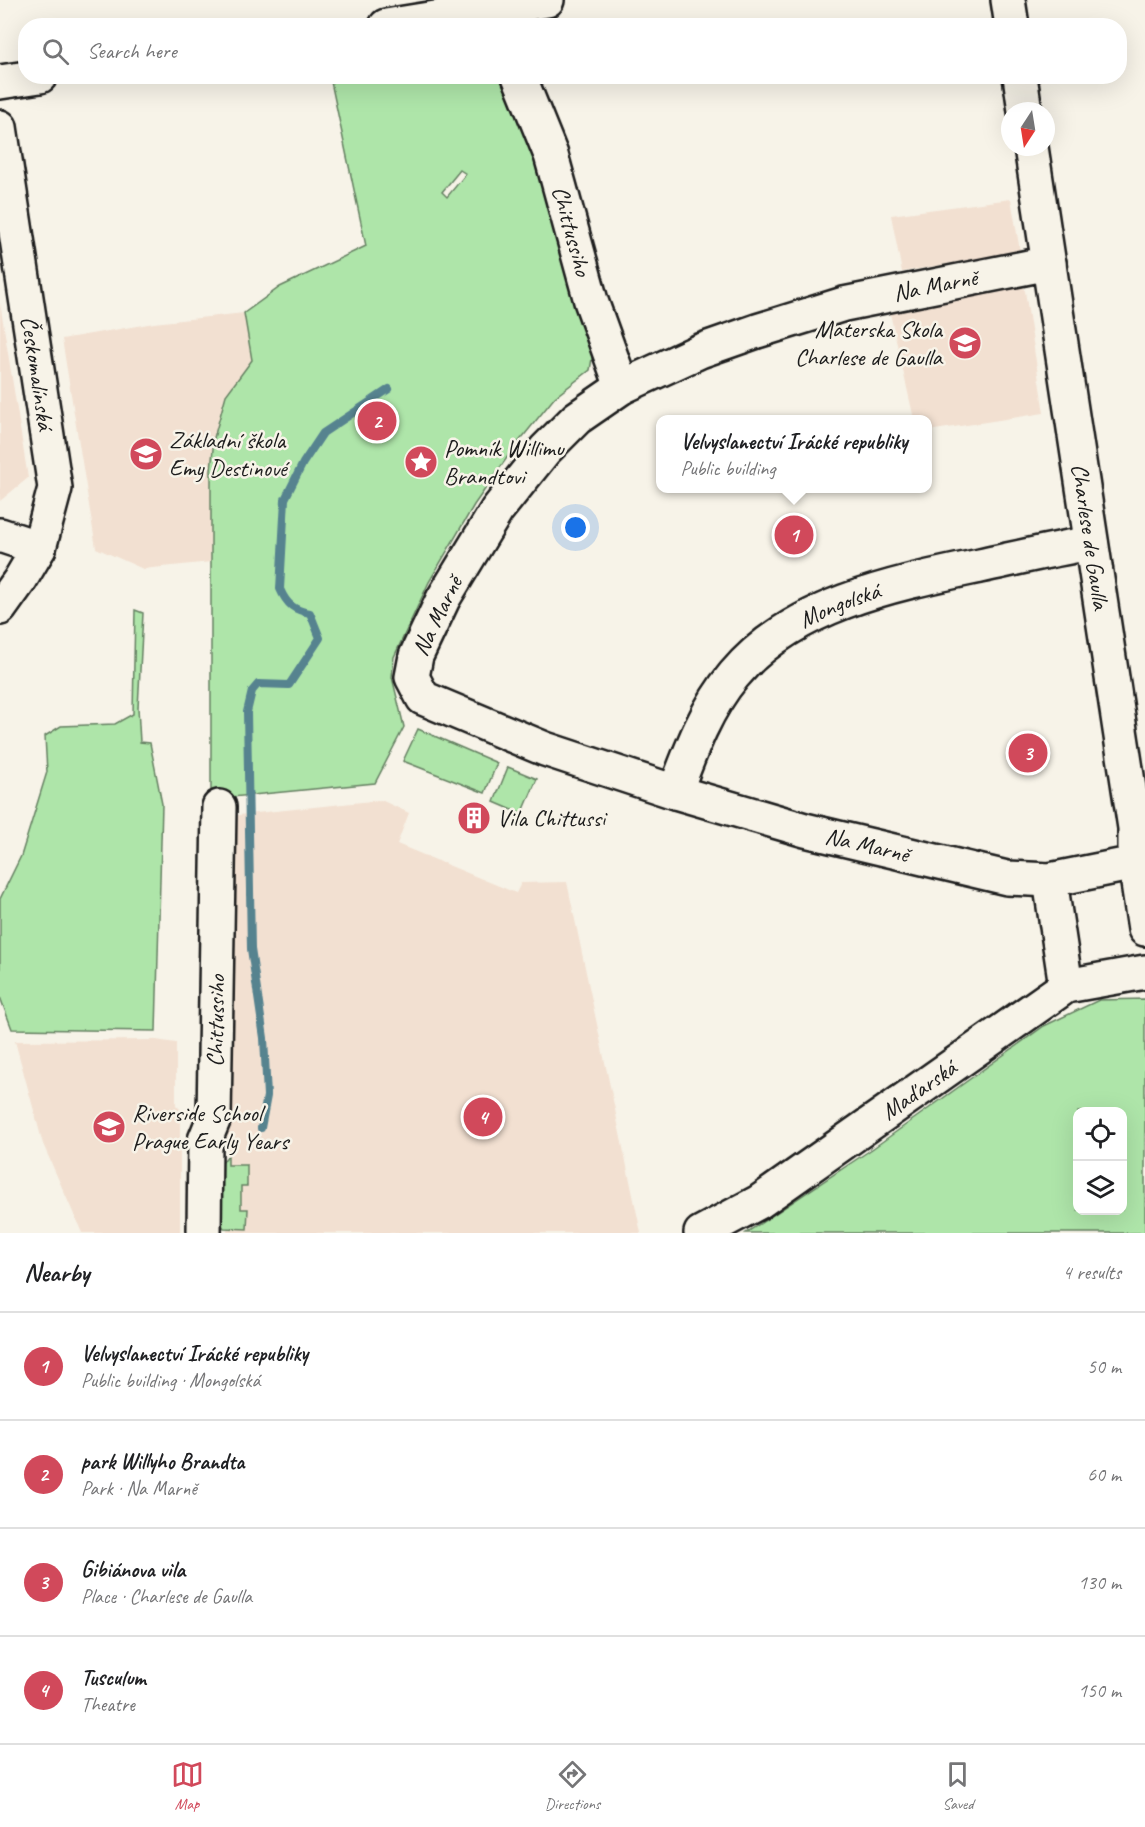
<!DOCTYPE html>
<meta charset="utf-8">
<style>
:root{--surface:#fff;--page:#f2f2f2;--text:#202124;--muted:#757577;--line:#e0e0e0;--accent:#d1495b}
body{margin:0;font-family:Caveat,sans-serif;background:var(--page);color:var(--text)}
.controls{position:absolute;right:18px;bottom:18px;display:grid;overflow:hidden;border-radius:12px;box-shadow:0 6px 24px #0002}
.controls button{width:54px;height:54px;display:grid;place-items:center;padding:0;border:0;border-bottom:2px solid var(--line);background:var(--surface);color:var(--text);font:30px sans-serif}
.compass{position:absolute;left:1001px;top:102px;width:54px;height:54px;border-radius:50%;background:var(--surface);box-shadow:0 6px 24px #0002;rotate:192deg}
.you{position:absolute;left:576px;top:528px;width:21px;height:21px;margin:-15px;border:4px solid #fff;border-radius:50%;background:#1a73e8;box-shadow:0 0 0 9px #1a73e833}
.badge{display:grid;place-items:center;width:39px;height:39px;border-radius:50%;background:var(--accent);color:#fff;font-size:20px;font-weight:700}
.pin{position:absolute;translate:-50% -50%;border:3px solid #fff;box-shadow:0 2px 6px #0006}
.popup{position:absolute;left:656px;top:415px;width:276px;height:78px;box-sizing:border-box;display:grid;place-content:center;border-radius:12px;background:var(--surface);filter:drop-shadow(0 2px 4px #0005);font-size:20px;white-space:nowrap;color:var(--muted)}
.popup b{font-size:22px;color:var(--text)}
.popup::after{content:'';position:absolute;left:50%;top:100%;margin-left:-12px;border:12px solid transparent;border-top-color:var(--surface)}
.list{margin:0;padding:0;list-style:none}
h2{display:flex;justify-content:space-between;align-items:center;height:78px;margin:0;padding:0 24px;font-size:26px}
h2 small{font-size:20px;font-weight:400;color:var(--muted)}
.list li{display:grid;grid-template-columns:39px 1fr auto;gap:18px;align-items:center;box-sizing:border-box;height:108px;padding:0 24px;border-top:2px solid var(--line)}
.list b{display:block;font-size:22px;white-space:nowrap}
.list p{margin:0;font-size:20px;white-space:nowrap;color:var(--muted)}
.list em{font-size:20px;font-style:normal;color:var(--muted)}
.icon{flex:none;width:33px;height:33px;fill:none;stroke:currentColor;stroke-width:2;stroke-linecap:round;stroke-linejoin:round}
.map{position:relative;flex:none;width:1145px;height:1233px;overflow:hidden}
.search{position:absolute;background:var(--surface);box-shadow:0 6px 24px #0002;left:18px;right:18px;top:18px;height:66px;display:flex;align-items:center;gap:15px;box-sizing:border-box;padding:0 21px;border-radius:24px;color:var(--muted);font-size:22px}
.sheet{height:510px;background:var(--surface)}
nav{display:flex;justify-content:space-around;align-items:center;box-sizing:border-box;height:84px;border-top:2px solid var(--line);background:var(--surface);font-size:16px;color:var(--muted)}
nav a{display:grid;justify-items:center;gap:3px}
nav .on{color:var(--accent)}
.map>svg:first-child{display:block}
</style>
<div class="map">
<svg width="1145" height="1233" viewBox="0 0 1145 1233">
<rect width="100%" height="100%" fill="#f7f3e8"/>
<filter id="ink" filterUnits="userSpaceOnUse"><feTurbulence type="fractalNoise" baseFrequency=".0167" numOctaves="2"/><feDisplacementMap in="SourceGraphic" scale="12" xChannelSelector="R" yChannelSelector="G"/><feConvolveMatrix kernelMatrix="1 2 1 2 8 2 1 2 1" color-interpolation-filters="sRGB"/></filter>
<g filter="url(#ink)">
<g fill="#f2e0d1">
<polygon points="1011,199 1020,251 902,272 891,215"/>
<polygon points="1016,284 1022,286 1025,291 1044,413 928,431 928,420 914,419 889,309"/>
<polygon points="0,303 28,478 0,501"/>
<polygon points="244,313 252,360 226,395 214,438 211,471 211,562 143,569 96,548 62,339 154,323"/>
<polygon points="381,800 409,813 397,844 516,893 521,883 567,882 641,1233 227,1233 229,816"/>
<polygon points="156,1040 176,1043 176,1105 180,1109 180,1233 82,1233 43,1144 15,1041"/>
</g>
<g fill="#aee5a9" stroke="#658062" stroke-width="1.5" fill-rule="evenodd">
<path d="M330 77H500L534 149 593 353 590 370 555 397 513 449 474 505 429 582 394 657 392 677 404 727 375 783 211 799V471L214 438 226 395 252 360 244 313 280 287 366 246ZM460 170 466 174 447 197 442 192Z"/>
<polygon points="135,610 143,613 138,708 140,742 150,743 162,804 156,1031 12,1029 0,997 0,899 21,856 47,772 45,736 61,726 115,724 133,714"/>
<polygon points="418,729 497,763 485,793 403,761"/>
<polygon points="508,767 537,779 522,814 494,802"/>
<path d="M1145 999V1233H746L872 1149 1044 1026 1099 1000ZM1078 1112H1122V1210H1078Z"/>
<polygon points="228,1155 228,1165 247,1165 247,1186 241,1186 241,1209 248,1209 247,1229 224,1228 221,1224 222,1163"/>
</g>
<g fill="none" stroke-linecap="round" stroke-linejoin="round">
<path stroke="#56838f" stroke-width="8" d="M261 1128 267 1096 264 1038 251 949 247 712 252 691 258 684 289 685 320 638 310 613C294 610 287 605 280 589L285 499 303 463 323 433 389 389"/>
<defs>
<g id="minor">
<polyline points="1008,0 1012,26"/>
<polyline points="386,26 547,0"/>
<path id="s1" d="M519 76 551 155 591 301 622 387"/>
<polyline points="1020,76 1025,111"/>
<polyline points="0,82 40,76"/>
<path id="s2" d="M0 127 55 488 39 548 20 580 0 608"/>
<path id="s3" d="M1031 147 1135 828V863L1145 929"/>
<path id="s4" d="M1049 263 844 304 757 331 700 351 622 387 577 418 545 450 497 510 443 599 416 656 412 677 423 698 545 749 675 792 805 830 1007 878 1050 880 1135 863"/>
<polyline points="0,535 39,548"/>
<path id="s5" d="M675 792C690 752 706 708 734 675 793 604 894 584 980 566 1017 558 1054 549 1091 543"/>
<polyline points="1050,880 1066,986"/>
<path id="s6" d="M204 1233 205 1140 214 1118 219 807"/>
<path id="s7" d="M701 1233 759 1202 1066 986 1145 972"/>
</g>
</defs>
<use href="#minor" stroke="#1c1c1c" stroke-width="38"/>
<use href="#minor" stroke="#f7f3e8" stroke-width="33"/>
</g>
</g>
<defs>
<symbol id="school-disc" viewBox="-11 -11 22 22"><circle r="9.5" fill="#d1495b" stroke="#f7f3e8"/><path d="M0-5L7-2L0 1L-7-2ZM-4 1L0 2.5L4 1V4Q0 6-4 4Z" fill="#fff"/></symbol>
<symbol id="sight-disc" viewBox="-11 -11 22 22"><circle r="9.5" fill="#d1495b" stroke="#f7f3e8"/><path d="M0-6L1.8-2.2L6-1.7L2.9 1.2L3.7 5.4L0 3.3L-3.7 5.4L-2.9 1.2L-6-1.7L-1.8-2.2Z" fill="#fff"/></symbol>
<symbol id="building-disc" viewBox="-11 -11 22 22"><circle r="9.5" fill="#d1495b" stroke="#f7f3e8"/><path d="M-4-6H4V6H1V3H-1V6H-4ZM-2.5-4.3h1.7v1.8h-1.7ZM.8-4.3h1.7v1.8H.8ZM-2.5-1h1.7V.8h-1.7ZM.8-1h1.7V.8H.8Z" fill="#fff"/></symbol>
</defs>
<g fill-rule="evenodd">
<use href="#school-disc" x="946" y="324" width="38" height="38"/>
<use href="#school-disc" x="127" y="435" width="38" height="38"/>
<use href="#sight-disc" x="402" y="443" width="38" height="38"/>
<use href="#building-disc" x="455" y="799" width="38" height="38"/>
<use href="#school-disc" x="90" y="1108" width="38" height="38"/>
</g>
<g text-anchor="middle" stroke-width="5" stroke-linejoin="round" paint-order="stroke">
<g font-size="24" fill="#1c1c1c" stroke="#f7f3e8">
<text dy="8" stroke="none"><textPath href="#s1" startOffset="164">Chittussiho</textPath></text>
<text transform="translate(935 285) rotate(-11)" y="8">Na Marně</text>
<text dy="8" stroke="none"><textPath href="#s2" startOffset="249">Českomalínská</textPath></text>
<text dy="8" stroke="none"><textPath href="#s3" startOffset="394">Charlese de Gaulla</textPath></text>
<text dy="8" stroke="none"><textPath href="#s5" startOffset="260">Mongolská</textPath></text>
<text transform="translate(437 616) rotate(-64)" y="8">Na Marně</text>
<text dy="8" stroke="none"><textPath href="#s4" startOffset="1304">Na Marně</textPath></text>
<text dy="8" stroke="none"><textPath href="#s6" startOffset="214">Chittussiho</textPath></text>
<text dy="8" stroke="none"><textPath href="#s7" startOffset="261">Maďarská</textPath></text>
</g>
<g font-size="24" fill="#1c1c1c" stroke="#f7f3e8" text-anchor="start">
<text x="942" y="337" text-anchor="end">Materska Skola<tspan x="942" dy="28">Charlese de Gaulla</tspan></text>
<text x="169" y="448">Základní škola<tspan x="169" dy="28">Emy Destinové</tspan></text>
<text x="444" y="456">Pomník Willimu<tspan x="444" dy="28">Brandtovi</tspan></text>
<text x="497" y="826">Vila Chittussi</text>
<text x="132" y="1121">Riverside School<tspan x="132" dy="28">Prague Early Years</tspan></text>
</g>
</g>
</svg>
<div class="controls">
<button><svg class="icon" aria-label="locate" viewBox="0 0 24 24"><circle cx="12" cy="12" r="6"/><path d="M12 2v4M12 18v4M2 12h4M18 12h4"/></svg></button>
<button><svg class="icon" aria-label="layers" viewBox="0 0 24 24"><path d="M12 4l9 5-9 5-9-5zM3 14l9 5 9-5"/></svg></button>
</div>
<svg class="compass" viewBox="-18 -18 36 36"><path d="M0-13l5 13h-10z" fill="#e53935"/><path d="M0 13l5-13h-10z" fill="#757577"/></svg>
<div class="you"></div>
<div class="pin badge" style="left:794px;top:535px">1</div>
<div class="popup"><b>Velvyslanectví Irácké republiky</b>Public building</div>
<div class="pin badge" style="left:377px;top:421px">2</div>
<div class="pin badge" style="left:1028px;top:753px">3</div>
<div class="pin badge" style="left:483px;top:1117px">4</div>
<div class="search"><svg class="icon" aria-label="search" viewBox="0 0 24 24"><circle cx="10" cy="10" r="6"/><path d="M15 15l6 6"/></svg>Search here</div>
</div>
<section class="sheet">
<h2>Nearby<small>4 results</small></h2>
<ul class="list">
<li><span class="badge">1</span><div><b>Velvyslanectví Irácké republiky</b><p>Public building · Mongolská</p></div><em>50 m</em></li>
<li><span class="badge">2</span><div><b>park Willyho Brandta</b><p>Park · Na Marně</p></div><em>60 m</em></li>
<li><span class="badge">3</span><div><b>Gibiánova vila</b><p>Place · Charlese de Gaulla</p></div><em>130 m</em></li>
<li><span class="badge">4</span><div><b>Tusculum</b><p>Theatre</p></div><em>150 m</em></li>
</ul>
</section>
<nav>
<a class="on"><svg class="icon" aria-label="map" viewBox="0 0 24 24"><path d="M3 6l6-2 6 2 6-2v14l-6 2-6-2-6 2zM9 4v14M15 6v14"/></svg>Map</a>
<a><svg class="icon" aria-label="directions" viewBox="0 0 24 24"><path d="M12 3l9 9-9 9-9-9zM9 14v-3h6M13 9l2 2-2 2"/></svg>Directions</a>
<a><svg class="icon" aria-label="saved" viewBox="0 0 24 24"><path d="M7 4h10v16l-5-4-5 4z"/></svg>Saved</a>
</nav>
